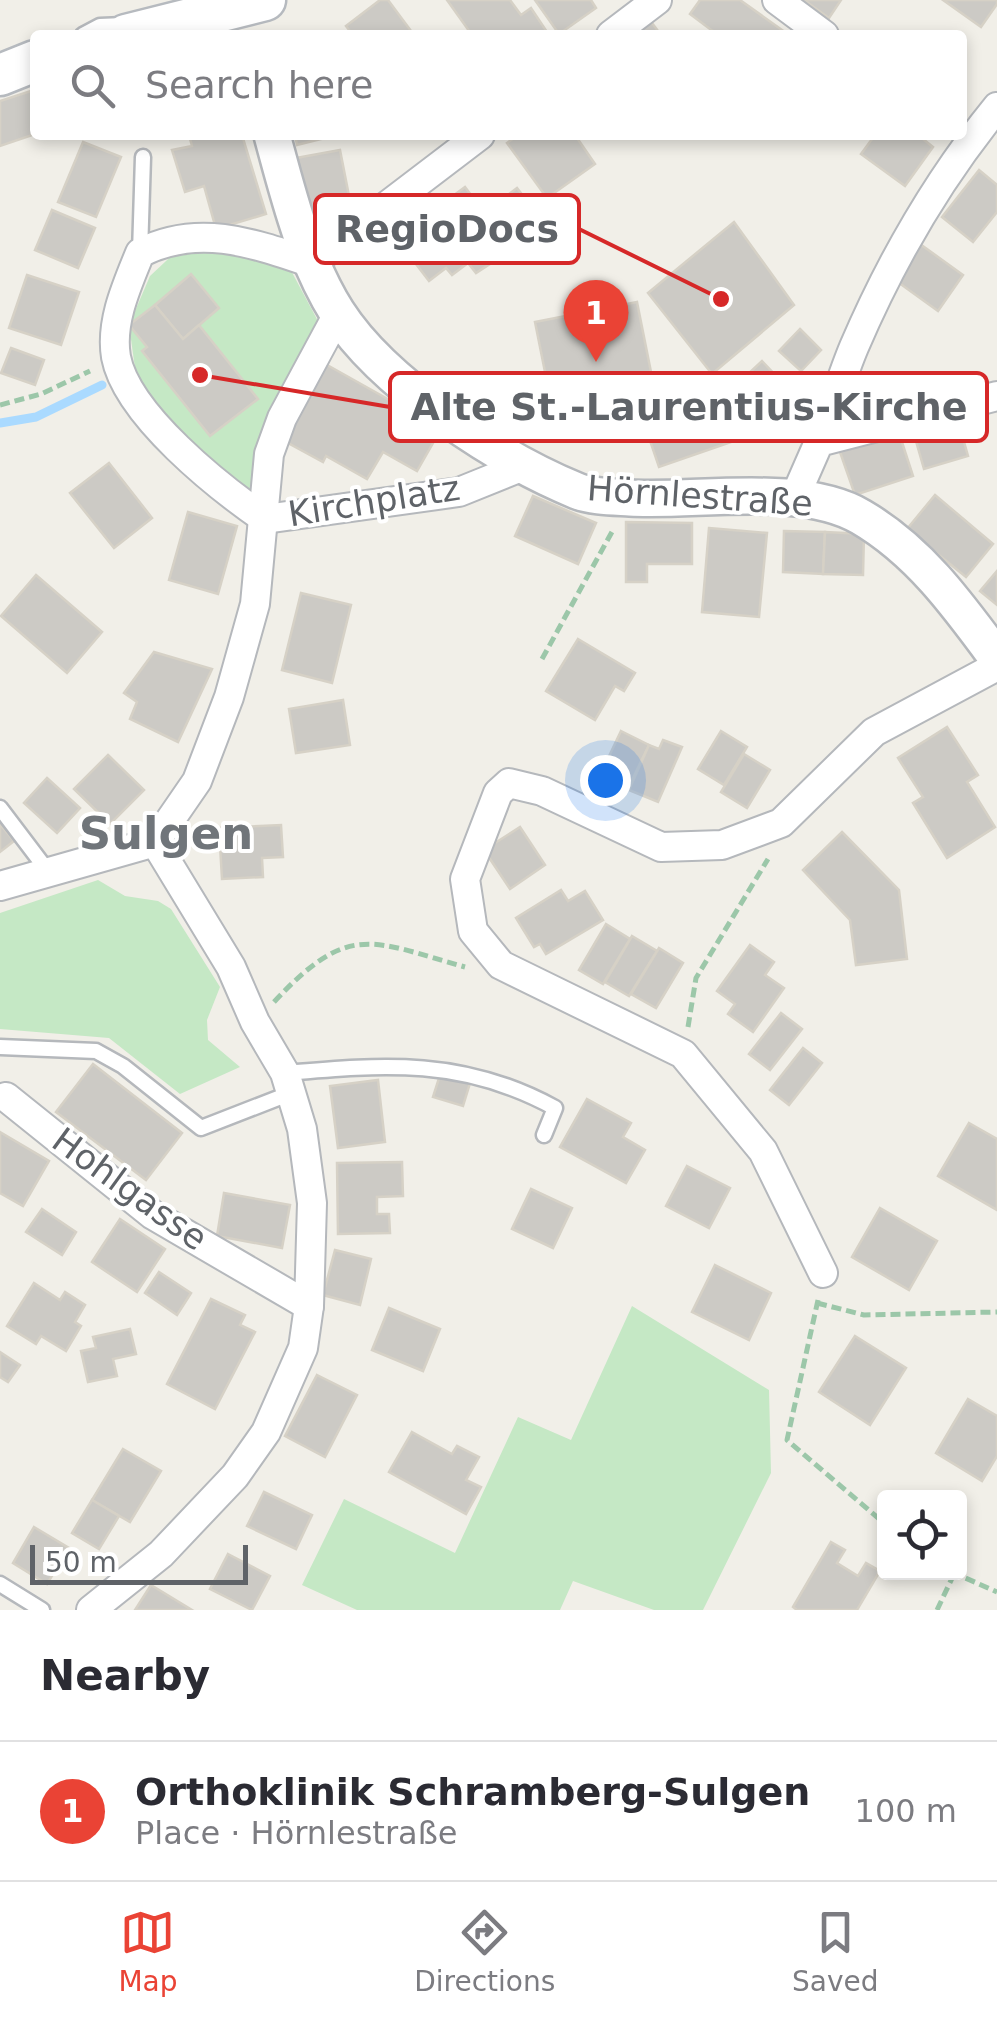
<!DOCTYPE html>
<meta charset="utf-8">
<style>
:root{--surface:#fff;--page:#f7f7f7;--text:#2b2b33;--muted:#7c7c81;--line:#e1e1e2;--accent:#ea4335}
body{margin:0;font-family:"DejaVu Sans",sans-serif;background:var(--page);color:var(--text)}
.controls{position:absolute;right:30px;bottom:30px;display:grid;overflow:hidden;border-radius:10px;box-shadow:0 5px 15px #0003}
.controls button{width:90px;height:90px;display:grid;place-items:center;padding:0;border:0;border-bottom:2px solid var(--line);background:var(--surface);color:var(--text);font:50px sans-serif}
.scale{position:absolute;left:30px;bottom:25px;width:218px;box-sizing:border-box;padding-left:10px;border:5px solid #5f6368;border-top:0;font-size:28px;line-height:35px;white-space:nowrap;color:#5f6368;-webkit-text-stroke:8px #fff;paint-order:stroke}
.you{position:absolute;left:605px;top:780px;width:35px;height:35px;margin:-25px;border:8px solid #fff;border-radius:50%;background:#1a73e8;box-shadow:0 0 0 15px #1a73e833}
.badge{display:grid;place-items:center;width:65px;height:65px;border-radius:50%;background:var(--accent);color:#fff;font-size:32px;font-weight:700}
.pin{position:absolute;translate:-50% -82px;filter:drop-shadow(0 2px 5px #0008)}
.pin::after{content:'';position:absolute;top:52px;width:35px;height:30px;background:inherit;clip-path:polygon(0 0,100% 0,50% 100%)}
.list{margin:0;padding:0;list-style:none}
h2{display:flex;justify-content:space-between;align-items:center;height:130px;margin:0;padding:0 40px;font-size:42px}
h2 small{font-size:32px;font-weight:400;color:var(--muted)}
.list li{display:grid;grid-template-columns:65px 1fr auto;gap:30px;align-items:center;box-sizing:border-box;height:140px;padding:0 40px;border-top:2px solid var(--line)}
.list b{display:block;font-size:38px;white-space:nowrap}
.list p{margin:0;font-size:32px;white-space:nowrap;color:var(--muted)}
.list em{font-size:32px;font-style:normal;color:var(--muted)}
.icon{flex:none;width:55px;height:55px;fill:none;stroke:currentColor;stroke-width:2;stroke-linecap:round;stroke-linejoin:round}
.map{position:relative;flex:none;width:997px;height:1610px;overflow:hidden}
.search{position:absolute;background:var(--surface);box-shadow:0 5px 15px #0003;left:30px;right:30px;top:30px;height:110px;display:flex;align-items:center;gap:25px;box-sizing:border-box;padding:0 35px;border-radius:10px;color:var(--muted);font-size:38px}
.sheet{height:270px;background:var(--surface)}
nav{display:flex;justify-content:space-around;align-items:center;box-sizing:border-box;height:140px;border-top:2px solid var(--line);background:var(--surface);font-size:28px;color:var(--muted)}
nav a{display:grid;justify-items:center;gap:5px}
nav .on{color:var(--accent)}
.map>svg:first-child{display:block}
</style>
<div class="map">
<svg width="997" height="1610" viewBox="0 0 997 1610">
<rect width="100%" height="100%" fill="#f1efe8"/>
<g fill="#c5e8c5">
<polygon points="182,246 287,263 319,323 251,491 156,423 140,404 129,325 150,276"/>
<polygon points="98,880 125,896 158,901 171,909 220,987 207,1020 208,1040 240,1067 180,1094 109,1038 0,1029 0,913"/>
<polygon points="632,1306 769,1390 771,1473 703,1610 654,1610 573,1581 560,1610 357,1610 302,1585 344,1499 455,1553 518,1417 571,1440"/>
</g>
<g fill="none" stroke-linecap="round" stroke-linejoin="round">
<polyline stroke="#aadaff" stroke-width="9" points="0,423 36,417 102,385"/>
</g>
<g fill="#cccac5" stroke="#d6d1c6" stroke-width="2.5">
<polygon points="380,0 388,0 414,35 353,35 346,26"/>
<polygon points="447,0 510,0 521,15 531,8 549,35 472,35"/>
<polygon points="535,0 591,0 596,8 559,34"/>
<polygon points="700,0 740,0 789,35 718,35 690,14"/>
<polygon points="804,0 841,0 829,18"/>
<polygon points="943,0 997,0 997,4 981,27"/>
<polygon points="649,19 661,35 627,35"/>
<polygon points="34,90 35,134 0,146 0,101"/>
<polygon points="189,135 242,135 266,214 216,229 204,186 185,192 172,150 192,146"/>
<polygon points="295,135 329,135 329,137 297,145"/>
<polygon points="518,135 575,135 595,164 547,198 507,143"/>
<polygon points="875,135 918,135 933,147 905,186 861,154"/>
<polygon points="83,142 121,157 96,217 58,202"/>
<polygon points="340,150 350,201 306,210 296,158"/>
<polygon points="979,170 997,185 997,212 973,242 942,217"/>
<polygon points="465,187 495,227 504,220 493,206 517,188 547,227 476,273 468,263 452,275 446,268 429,281 396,238"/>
<polygon points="52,210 95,228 78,268 35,250"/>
<polygon points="734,222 794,305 712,374 648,293"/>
<polygon points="920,244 963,275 938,311 895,280"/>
<polygon points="191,274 219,308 183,339 155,305"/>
<polygon points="27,275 79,292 61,345 9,328"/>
<polygon points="637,302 657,402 555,422 535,322"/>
<polygon points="155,305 183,339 199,325 258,399 210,436 142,351 147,347 129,325"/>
<polygon points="800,329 821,350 801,371 779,351"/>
<polygon points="11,348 44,360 35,385 1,373"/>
<polygon points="320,361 441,429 417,471 383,452 367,479 326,456 323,462 277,437"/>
<polygon points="762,361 798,399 769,426 733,388"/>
<polygon points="717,395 734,441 659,467 643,420"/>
<polygon points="956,414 968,456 924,469 912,427"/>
<polygon points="899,433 913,476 855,495 840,452"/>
<polygon points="109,463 152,518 114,548 70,493"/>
<polygon points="935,495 993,544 966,577 907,529"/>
<polygon points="533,496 596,523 578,564 515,536"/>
<polygon points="188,512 237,526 218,594 169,580"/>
<polygon points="626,522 692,523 692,564 647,564 647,582 626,582"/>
<polygon points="709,528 767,533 759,617 702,612"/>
<polygon points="784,531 825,532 823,574 783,572"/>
<polygon points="825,532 864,534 863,575 823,574"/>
<polygon points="997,571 997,605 980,591"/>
<polygon points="36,575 102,632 67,673 1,616"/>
<polygon points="301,593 351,605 332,683 282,670"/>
<polygon points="578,639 635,673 624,691 615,686 595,720 546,691"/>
<polygon points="154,652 212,669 178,742 130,719 137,702 124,693"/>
<polygon points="343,700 350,745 296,753 289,709"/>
<polygon points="947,727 978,775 967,782 995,827 947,858 913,803 923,797 898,758"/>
<polygon points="621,731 649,745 631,782 603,769"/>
<polygon points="721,731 747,747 724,785 698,769"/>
<polygon points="663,740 682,747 658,802 629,790 649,745 659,749"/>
<polygon points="744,754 770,770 747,808 721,792"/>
<polygon points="108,755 144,790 110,824 74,789"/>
<polygon points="47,778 80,808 57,833 24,803"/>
<polygon points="0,824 14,841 0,852"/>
<polygon points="281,825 283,857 262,858 263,877 222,879 219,828"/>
<polygon points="520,827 545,865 510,889 484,850"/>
<polygon points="842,832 899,890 907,959 856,965 850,920 803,870"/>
<polygon points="561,890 568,901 585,891 603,920 546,954 540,944 534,947 516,918"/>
<polygon points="606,924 630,939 603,984 579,970"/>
<polygon points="632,936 657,951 629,996 605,982"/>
<polygon points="750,945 774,962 765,975 784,988 753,1032 728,1014 735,1004 717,991"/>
<polygon points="659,948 683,963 656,1008 631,994"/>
<polygon points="781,1013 802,1029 770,1070 749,1054"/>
<polygon points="803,1048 822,1063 789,1105 770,1090"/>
<polygon points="93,1064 182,1133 146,1180 56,1112"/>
<polygon points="440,1075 470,1083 463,1106 433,1097"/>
<polygon points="378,1080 385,1142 338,1148 330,1086"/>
<polygon points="587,1099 631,1123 623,1137 645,1150 626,1183 560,1147"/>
<polygon points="969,1123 997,1139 997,1210 938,1176"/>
<polygon points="0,1132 49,1161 23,1206 0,1193"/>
<polygon points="402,1162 403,1196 377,1197 377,1214 389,1214 390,1233 338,1234 337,1163"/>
<polygon points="687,1166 730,1188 709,1228 666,1206"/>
<polygon points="531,1189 572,1208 553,1248 512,1229"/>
<polygon points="224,1193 290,1205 282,1248 217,1236"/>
<polygon points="880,1208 937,1241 909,1290 852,1257"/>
<polygon points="42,1209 76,1232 62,1255 26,1232"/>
<polygon points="120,1219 165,1249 137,1292 92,1262"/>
<polygon points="335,1250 371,1259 360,1305 323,1295"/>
<polygon points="715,1265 771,1293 749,1340 692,1312"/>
<polygon points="159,1272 191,1293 177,1315 145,1293"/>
<polygon points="34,1283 60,1300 65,1292 85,1305 75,1322 81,1326 66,1351 41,1336 36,1344 7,1326"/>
<polygon points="211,1299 245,1315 240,1325 255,1332 215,1409 167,1384"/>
<polygon points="389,1308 440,1329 423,1371 372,1350"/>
<polygon points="130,1329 136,1354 113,1359 117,1376 88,1382 81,1351 96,1348 93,1337"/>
<polygon points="855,1336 906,1368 870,1425 819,1392"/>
<polygon points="0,1352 20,1365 8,1382 0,1377"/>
<polygon points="317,1375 357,1395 325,1457 285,1436"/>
<polygon points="968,1399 997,1416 997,1456 982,1481 936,1453"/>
<polygon points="412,1432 452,1454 457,1446 479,1457 466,1480 481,1487 466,1514 389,1472"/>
<polygon points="123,1449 161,1471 130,1522 92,1500"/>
<polygon points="264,1492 312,1515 296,1549 247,1526"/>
<polygon points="92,1500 119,1516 99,1549 72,1533"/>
<polygon points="34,1527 69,1548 47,1584 13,1563"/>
<polygon points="831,1542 845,1550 837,1563 858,1576 866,1563 880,1571 857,1610 797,1610 793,1607"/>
<polygon points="228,1554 270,1576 252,1610 210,1589"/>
<polygon points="151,1585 192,1610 135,1610"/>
</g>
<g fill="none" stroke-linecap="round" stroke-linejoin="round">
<defs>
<g id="service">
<polyline points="83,35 100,26 124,25"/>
<polyline points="140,253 143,157"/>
<polyline points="0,808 47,870"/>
<polyline points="0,1047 96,1051 123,1066 201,1128 291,1093"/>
<path d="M285 1073C385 1064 464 1058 555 1108L544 1135"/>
<polyline points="0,1584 42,1610"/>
</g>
<g id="minor">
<polyline points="777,0 824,35"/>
<polyline points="611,35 657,0"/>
<path d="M819 442C832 411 841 378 854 347 890 263 939 178 997 107"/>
<polyline points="794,499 819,442 997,396"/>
<path d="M265 519C220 488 127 415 116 357 110 322 127 285 140 253 198 223 253 243 312 263L480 135"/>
<polyline points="265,519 459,492 526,465"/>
<polyline points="0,886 155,842 197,781 229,697 255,604 269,454 282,418 338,314"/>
<polyline points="6,1097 153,1215 309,1306"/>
<polyline points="823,1273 763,1151 683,1054 501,965 473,931 465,879 498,793 509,783 542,791 661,847 722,845 781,823 874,732 997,666"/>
<polyline points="91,1610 161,1554 235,1476 266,1432 303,1348 309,1306 312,1203 302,1129 285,1073 255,1022 231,967 155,842"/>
</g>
<path id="tertiary" d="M272 135C288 194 304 260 337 312 383 384 499 459 577 491 592 497 614 497 630 498 698 502 801 482 861 517 919 551 958 605 997 658"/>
<g id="secondary">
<polyline points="126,35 265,0"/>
<polyline points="0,75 35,61"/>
</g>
</defs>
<use href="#service" stroke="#b5b8bc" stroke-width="19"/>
<use href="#minor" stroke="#b5b8bc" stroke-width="32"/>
<use href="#tertiary" stroke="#b5b8bc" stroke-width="40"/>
<use href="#secondary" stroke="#b6babf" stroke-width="45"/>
<g stroke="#9cc7a9" stroke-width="5" stroke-dasharray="10 5" stroke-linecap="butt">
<polyline points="0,405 41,394 90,371"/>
<polyline points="542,659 613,530"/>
<path d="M274 1002C349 921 372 941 465 967"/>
<polyline points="688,1027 696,978 768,859"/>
<polyline points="818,1300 787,1440 884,1523"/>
<polyline points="817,1303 864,1315 997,1312"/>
<polyline points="952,1572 997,1592"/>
<polyline points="937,1610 954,1574"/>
</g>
<use href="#service" stroke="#fff" stroke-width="14"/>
<use href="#minor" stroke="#fff" stroke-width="28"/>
<use href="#tertiary" stroke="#fff" stroke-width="35"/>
<use href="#secondary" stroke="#fff" stroke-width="40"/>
</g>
<g text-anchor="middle" stroke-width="8" stroke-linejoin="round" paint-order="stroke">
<g font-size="35" fill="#5f6368" stroke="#fff">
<text transform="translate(700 496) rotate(4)" y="12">Hörnlestraße</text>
<text transform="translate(374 501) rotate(-9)" y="12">Kirchplatz</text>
<text transform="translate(130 1189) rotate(36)" y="12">Hohlgasse</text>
</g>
<g font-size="45" font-weight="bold" fill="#70757a" stroke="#fff">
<text x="166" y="849">Sulgen</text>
</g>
</g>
<path fill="none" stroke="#d62828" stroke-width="4" d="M721 299L579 229M200 375L390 407"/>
<g fill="#d62828" stroke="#fff" stroke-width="4">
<circle cx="721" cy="299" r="10"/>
<circle cx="200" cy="375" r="10"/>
</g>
<g fill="#fff" stroke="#d62828" stroke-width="4">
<rect x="315" y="195" width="264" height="68" rx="10"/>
<rect x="390" y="373" width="597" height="68" rx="10"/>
</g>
<g font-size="38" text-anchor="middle" font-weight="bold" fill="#5f6368">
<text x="447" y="242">RegioDocs</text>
<text x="689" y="420">Alte St.-Laurentius-Kirche</text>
</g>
</svg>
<div class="controls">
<button><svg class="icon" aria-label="locate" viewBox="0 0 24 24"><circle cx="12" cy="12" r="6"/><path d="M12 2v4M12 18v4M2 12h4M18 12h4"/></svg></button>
</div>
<div class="scale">50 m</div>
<div class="you"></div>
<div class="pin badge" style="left:596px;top:362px">1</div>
<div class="search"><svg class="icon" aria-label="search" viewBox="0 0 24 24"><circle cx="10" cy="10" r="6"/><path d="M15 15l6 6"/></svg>Search here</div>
</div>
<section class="sheet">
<h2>Nearby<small></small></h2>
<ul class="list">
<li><span class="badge">1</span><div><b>Orthoklinik Schramberg-Sulgen</b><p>Place · Hörnlestraße</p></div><em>100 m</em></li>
</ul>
</section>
<nav>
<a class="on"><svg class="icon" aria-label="map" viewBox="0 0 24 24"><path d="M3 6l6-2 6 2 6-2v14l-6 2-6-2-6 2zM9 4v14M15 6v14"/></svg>Map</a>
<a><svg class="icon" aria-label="directions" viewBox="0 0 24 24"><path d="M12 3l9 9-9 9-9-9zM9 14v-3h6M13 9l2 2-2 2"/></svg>Directions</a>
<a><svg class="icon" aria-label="saved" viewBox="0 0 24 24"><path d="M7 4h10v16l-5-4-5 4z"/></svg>Saved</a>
</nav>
